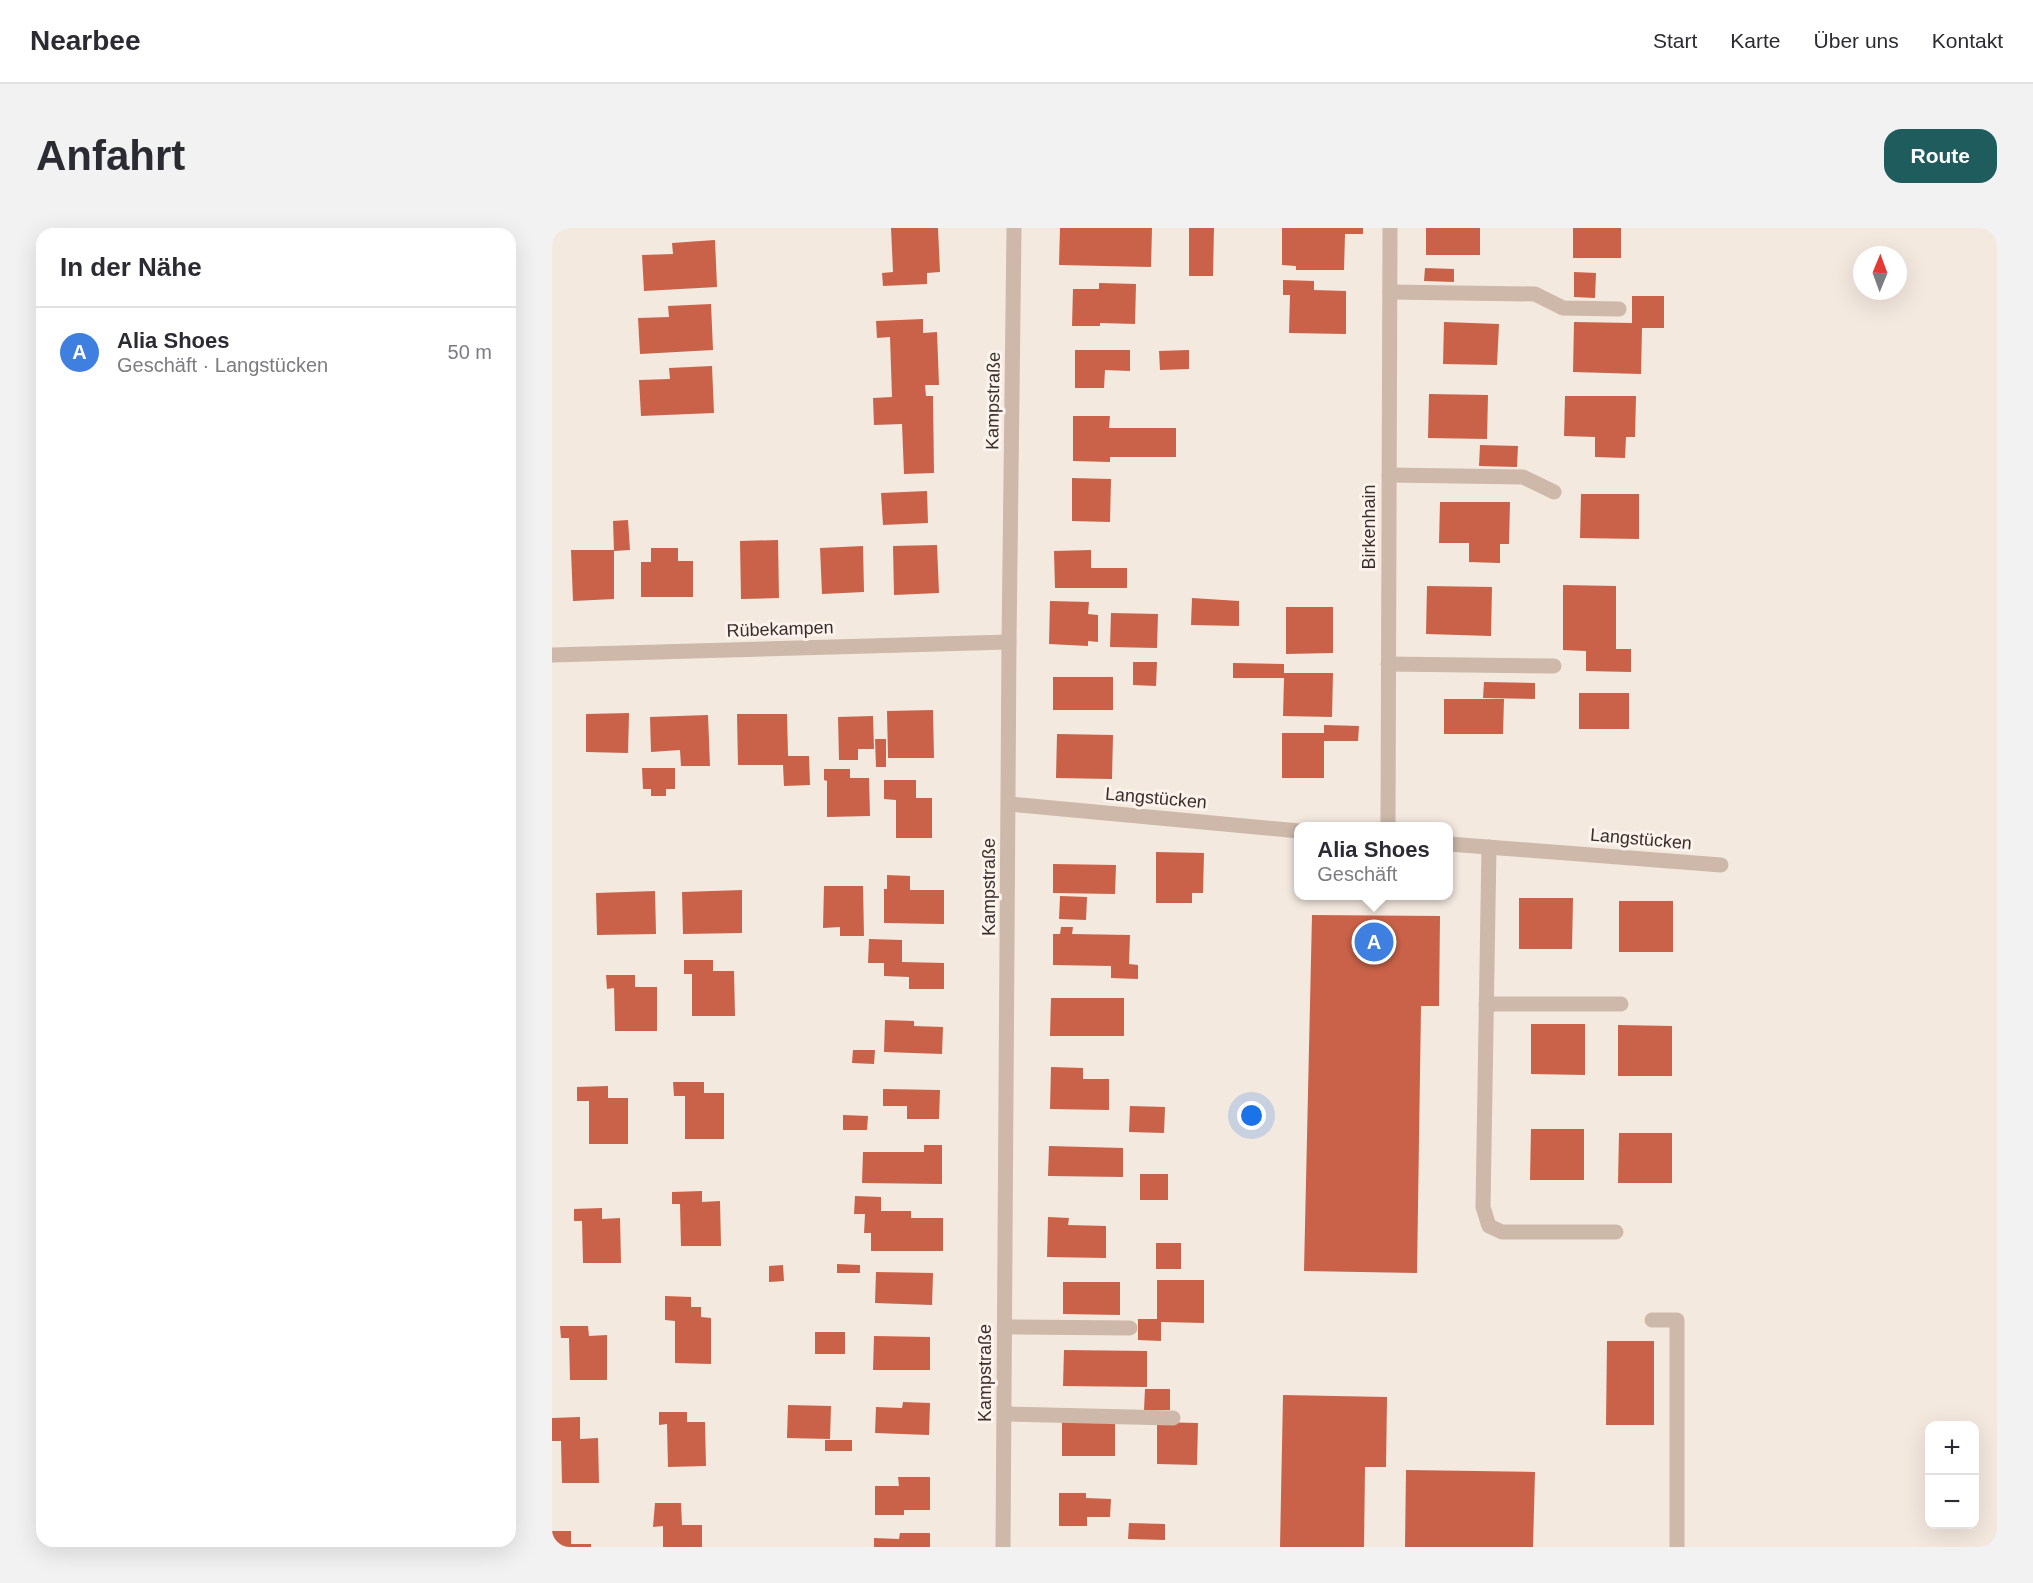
<!DOCTYPE html>
<html lang="de">
<meta charset="utf-8">
<style>
:root{--surface:#fff;--page:#f2f2f3;--text:#2b2b33;--muted:#7c7c81;--line:#e1e1e2;--accent:#1e5c5d}
body{margin:0;font-family:Helvetica,sans-serif;background:var(--page);color:var(--text)}
.controls{position:absolute;right:18px;bottom:18px;display:grid;overflow:hidden;border-radius:12px;box-shadow:0 6px 24px #0002}
.controls button{width:54px;height:54px;display:grid;place-items:center;padding:0;border:0;border-bottom:2px solid var(--line);background:var(--surface);color:var(--text);font:30px sans-serif}
.compass{position:absolute;left:1301px;top:18px;width:54px;height:54px;border-radius:50%;background:var(--surface);box-shadow:0 6px 24px #0002;rotate:1deg}
.you{position:absolute;left:700px;top:888px;width:21px;height:21px;margin:-15px;border:4px solid #fff;border-radius:50%;background:#1a73e8;box-shadow:0 0 0 9px #1a73e833}
.badge{display:grid;place-items:center;width:39px;height:39px;border-radius:50%;background:var(--accent);color:#fff;font-size:20px;font-weight:700}
.pin{position:absolute;translate:-50% -50%;border:3px solid #fff;box-shadow:0 2px 6px #0006}
.popup{position:absolute;left:742px;top:594px;width:159px;height:78px;box-sizing:border-box;display:grid;place-content:center;border-radius:12px;background:var(--surface);filter:drop-shadow(0 2px 4px #0005);font-size:20px;white-space:nowrap;color:var(--muted)}
.popup b{font-size:22px;color:var(--text)}
.popup::after{content:'';position:absolute;left:50%;top:100%;margin-left:-12px;border:12px solid transparent;border-top-color:var(--surface)}
.list{margin:0;padding:0;list-style:none}
h2{display:flex;justify-content:space-between;align-items:center;height:78px;margin:0;padding:0 24px;font-size:26px}
h2 small{font-size:20px;font-weight:400;color:var(--muted)}
.list li{display:grid;grid-template-columns:39px 1fr auto;gap:18px;align-items:center;box-sizing:border-box;height:90px;padding:0 24px;border-top:2px solid var(--line)}
.list b{display:block;font-size:22px;white-space:nowrap}
.list p{margin:0;font-size:20px;white-space:nowrap;color:var(--muted)}
.list em{font-size:20px;font-style:normal;color:var(--muted)}
.map{position:relative;flex:none;width:1445px;height:1319px;overflow:hidden;border-radius:18px}
header{display:flex;align-items:center;gap:36px;box-sizing:border-box;height:84px;padding:0 30px;background:var(--surface);border-bottom:2px solid var(--line)}
header strong{font-size:28px}
nav{display:flex;gap:33px;margin-inline-start:auto;font-size:21px}
.intro{display:flex;align-items:center;justify-content:space-between;box-sizing:border-box;height:144px;padding:0 36px}
h1{margin:0;font-size:42px}
.button{padding:15px 27px;border-radius:18px;background:var(--accent);color:#fff;font-size:21px;font-weight:700}
main{display:flex;gap:36px;padding:0 36px}
aside{flex:1;background:var(--surface);border-radius:18px;box-shadow:0 6px 24px #0002}
.map>svg:first-child{display:block}
</style>
<header>
<strong>Nearbee</strong>
<nav><a>Start</a><a>Karte</a><a>Über uns</a><a>Kontakt</a></nav>
</header>
<div class="intro"><h1>Anfahrt</h1><a class="button">Route</a></div>
<main>
<aside>
<h2>In der Nähe<small></small></h2>
<ul class="list">
<li><span class="badge" style="background:#3f7fe0">A</span><div><b>Alia Shoes</b><p>Geschäft · Langstücken</p></div><em>50 m</em></li>
</ul>
</aside>
<div class="map">
<svg width="1445" height="1319" viewBox="0 0 1445 1319">
<rect width="100%" height="100%" fill="#f4e9df"/>
<g fill="#c96248">
<polygon points="339,0 386,0 388,44 375,45 375,56 331,58 330,45 341,44"/>
<polygon points="508,0 600,0 599,39 507,37"/>
<polygon points="637,0 662,0 661,48 637,48"/>
<polygon points="730,0 811,0 811,6 793,6 792,42 744,42 744,38 730,37"/>
<rect x="874" y="0" width="54" height="27"/>
<rect x="1021" y="0" width="48" height="30"/>
<polygon points="163,12 165,59 92,63 90,27 121,26 120,15"/>
<polygon points="873,40 902,41 902,54 872,53"/>
<polygon points="1022,44 1044,45 1043,70 1022,69"/>
<polygon points="731,52 762,53 762,62 794,63 794,106 737,105 738,67 731,67"/>
<polygon points="547,55 584,56 583,96 548,95 548,98 520,98 521,61 547,61"/>
<polygon points="1080,68 1112,68 1112,100 1090,100 1089,146 1021,144 1022,94 1080,95"/>
<polygon points="159,76 161,122 88,126 86,90 117,89 116,78"/>
<polygon points="371,91 371,105 385,104 387,157 373,157 374,168 381,168 382,245 352,246 350,196 322,197 321,170 340,169 338,109 325,110 324,93"/>
<polygon points="892,94 947,96 945,137 891,136"/>
<polygon points="523,122 578,122 578,143 553,142 552,160 523,160"/>
<polygon points="637,122 637,141 608,142 607,123"/>
<polygon points="160,138 162,185 89,188 87,152 118,151 117,140"/>
<polygon points="877,166 936,167 935,211 876,210"/>
<polygon points="1013,168 1084,168 1083,209 1074,209 1073,230 1043,229 1043,209 1012,208"/>
<polygon points="521,188 558,188 557,200 624,200 624,229 558,229 558,234 521,233"/>
<polygon points="928,217 966,218 965,239 927,238"/>
<polygon points="520,250 559,251 558,294 520,293"/>
<polygon points="375,263 376,295 331,297 329,265"/>
<polygon points="1029,266 1087,266 1087,311 1028,310"/>
<polygon points="888,274 958,274 957,316 948,316 948,335 917,334 917,315 887,315"/>
<polygon points="76,292 78,322 62,323 61,293"/>
<polygon points="226,312 227,370 189,371 188,313"/>
<polygon points="385,317 387,365 342,367 341,318"/>
<polygon points="311,318 312,364 270,366 268,320"/>
<polygon points="99,320 126,320 126,333 141,333 141,369 89,369 89,334 99,334"/>
<polygon points="19,322 62,322 62,371 21,373"/>
<polygon points="539,322 539,340 575,340 575,360 503,360 502,323"/>
<polygon points="1011,357 1064,358 1064,421 1079,421 1079,444 1034,443 1034,423 1011,422"/>
<polygon points="875,358 940,359 939,408 874,406"/>
<polygon points="640,370 687,373 687,398 639,397"/>
<polygon points="498,373 537,374 536,386 546,387 546,414 536,413 536,418 497,416"/>
<polygon points="734,379 781,379 781,425 734,426"/>
<polygon points="559,385 606,386 605,420 558,419"/>
<polygon points="581,434 605,434 604,458 581,457"/>
<polygon points="681,435 732,436 732,445 781,445 780,489 731,488 732,450 681,450"/>
<rect x="501" y="449" width="60" height="33"/>
<polygon points="932,454 983,455 983,471 931,470"/>
<rect x="1027" y="465" width="50" height="36"/>
<polygon points="892,471 952,471 951,506 892,506"/>
<polygon points="381,482 382,530 336,530 335,483"/>
<polygon points="77,485 76,525 34,524 34,486"/>
<polygon points="185,486 235,486 236,528 257,528 258,557 232,558 231,537 186,537"/>
<polygon points="156,487 158,538 129,538 128,522 99,524 98,489"/>
<polygon points="321,488 322,521 306,521 306,532 287,532 286,489"/>
<polygon points="772,497 807,498 806,513 772,513 772,550 730,550 730,505 772,505"/>
<polygon points="505,506 561,507 560,551 504,550"/>
<polygon points="323,511 334,511 334,539 324,539"/>
<polygon points="90,540 123,540 123,561 114,561 114,568 99,568 99,561 91,561"/>
<polygon points="272,541 298,541 298,550 317,550 318,588 275,589 275,553 272,552"/>
<polygon points="332,552 364,552 364,570 380,570 380,610 344,610 344,572 332,571"/>
<polygon points="604,624 652,625 651,665 640,665 640,675 604,675"/>
<polygon points="501,636 564,637 563,666 501,665"/>
<polygon points="335,647 358,648 358,662 392,662 392,696 332,695 332,661 335,661"/>
<polygon points="272,658 311,658 312,708 288,708 288,699 271,700"/>
<polygon points="190,662 190,705 131,706 130,664"/>
<polygon points="103,663 104,706 45,707 44,665"/>
<polygon points="508,668 535,669 534,692 507,691"/>
<polygon points="967,670 1021,670 1020,721 967,721"/>
<rect x="1067" y="673" width="54" height="51"/>
<polygon points="760,687 888,688 887,778 869,778 865,1045 752,1043"/>
<polygon points="509,699 521,699 520,706 578,707 577,736 586,737 586,751 559,750 559,738 501,737 501,706 508,706"/>
<polygon points="317,711 350,712 350,734 392,735 392,761 357,761 357,749 332,748 332,735 316,735"/>
<polygon points="132,732 161,732 161,743 182,743 183,788 140,788 140,746 132,746"/>
<polygon points="54,747 83,747 83,759 105,759 105,803 63,803 62,760 55,761"/>
<polygon points="499,770 572,770 572,808 498,808"/>
<polygon points="333,792 362,793 362,798 391,799 390,826 332,824"/>
<polygon points="979,796 1033,796 1033,847 979,846"/>
<polygon points="1066,797 1120,798 1120,848 1066,848"/>
<polygon points="301,822 323,822 322,836 300,835"/>
<polygon points="499,839 531,840 531,851 557,851 557,882 498,881"/>
<polygon points="121,854 152,854 152,865 172,865 172,911 133,911 133,868 122,868"/>
<polygon points="56,858 56,870 76,870 76,916 37,916 37,873 25,873 25,859"/>
<polygon points="331,861 388,862 387,891 355,891 355,878 331,878"/>
<polygon points="578,878 613,879 612,905 577,904"/>
<polygon points="291,887 316,888 315,902 291,902"/>
<polygon points="979,901 1032,901 1032,952 978,952"/>
<polygon points="1067,905 1120,905 1120,955 1066,955"/>
<polygon points="372,917 390,917 390,956 310,955 311,924 372,924"/>
<polygon points="497,918 571,920 571,949 496,948"/>
<rect x="588" y="946" width="28" height="26"/>
<polygon points="150,963 150,974 168,973 169,1018 129,1018 128,976 120,976 120,964"/>
<polygon points="303,968 329,969 329,983 359,983 359,990 391,990 391,1023 319,1023 319,1005 312,1005 313,986 302,986"/>
<polygon points="50,980 50,991 68,990 69,1035 31,1035 30,993 22,993 22,981"/>
<polygon points="496,989 517,990 516,997 554,998 554,1030 495,1029"/>
<rect x="604" y="1015" width="25" height="26"/>
<polygon points="285,1036 308,1037 308,1045 285,1045"/>
<polygon points="231,1037 232,1053 217,1054 217,1038"/>
<polygon points="324,1044 381,1045 380,1077 323,1075"/>
<polygon points="605,1052 652,1052 652,1095 609,1094 609,1113 586,1112 586,1091 605,1091"/>
<polygon points="511,1054 568,1054 568,1087 511,1086"/>
<polygon points="113,1068 139,1069 139,1079 149,1079 149,1089 159,1090 159,1136 123,1135 123,1093 113,1092"/>
<polygon points="8,1098 36,1098 37,1108 55,1107 55,1152 18,1152 17,1110 9,1110"/>
<rect x="263" y="1104" width="30" height="22"/>
<polygon points="322,1108 378,1109 378,1142 321,1142"/>
<polygon points="1055,1113 1102,1113 1102,1197 1054,1197"/>
<polygon points="512,1122 595,1123 595,1159 511,1158"/>
<polygon points="593,1161 618,1161 618,1182 592,1182"/>
<polygon points="731,1167 835,1169 834,1239 813,1239 812,1319 728,1319"/>
<polygon points="351,1174 378,1175 377,1207 323,1205 324,1179 350,1180"/>
<polygon points="236,1177 279,1178 278,1211 235,1210"/>
<polygon points="107,1184 135,1184 135,1194 153,1194 154,1238 116,1239 115,1196 107,1197"/>
<polygon points="28,1189 28,1211 46,1210 47,1255 10,1255 9,1213 0,1213 0,1190"/>
<polygon points="510,1194 563,1195 563,1228 510,1228"/>
<polygon points="605,1194 646,1195 645,1237 605,1236"/>
<rect x="273" y="1212" width="27" height="11"/>
<polygon points="854,1242 983,1244 981,1319 853,1319"/>
<polygon points="346,1249 378,1249 378,1282 352,1282 352,1287 323,1287 323,1258 347,1258"/>
<polygon points="507,1265 534,1265 534,1270 559,1271 558,1289 535,1289 535,1298 507,1298"/>
<polygon points="103,1275 129,1275 130,1297 150,1297 150,1319 111,1319 111,1298 101,1299"/>
<polygon points="577,1295 613,1296 613,1312 576,1311"/>
<polygon points="0,1303 19,1303 19,1316 39,1316 39,1319 0,1319"/>
<polygon points="348,1305 378,1305 378,1319 322,1319 322,1310 347,1311"/>
</g>
<g fill="none" stroke-linecap="round" stroke-linejoin="round">
<g stroke="#cdb8aa" stroke-width="15">
<polyline points="838,64 983,66 1011,80 1067,81"/>
<polyline points="837,247 971,249 1002,264"/>
<polyline points="836,436 1002,438"/>
<polyline points="937,619 931,979 937,998 950,1004 1064,1004"/>
<polyline points="934,776 1069,776"/>
<polyline points="1100,1092 1125,1092 1125,1319"/>
<polyline points="453,1099 578,1100"/>
<polyline points="453,1186 621,1190"/>
</g>
<g stroke="#cdb8aa" stroke-width="15">
<polyline points="0,427 457,414"/>
<polyline points="457,576 747,603"/>
<polyline points="836,598 838,0"/>
<polyline points="897,616 1169,637"/>
<polyline points="451,1319 457,414 462,0"/>
</g>
</g>
<g text-anchor="middle" stroke-width="6" stroke-linejoin="round" paint-order="stroke">
<g font-size="18" fill="#3a2e2a" stroke="#fbf3ec">
<text transform="translate(441 173) rotate(-89)" y="6">Kampstraße</text>
<text transform="translate(817 299) rotate(-90)" y="6">Birkenhain</text>
<text transform="translate(228 401) rotate(-2)" y="6">Rübekampen</text>
<text transform="translate(604 570) rotate(5)" y="6">Langstücken</text>
<text transform="translate(1089 611) rotate(5)" y="6">Langstücken</text>
<text transform="translate(437 659) rotate(-90)" y="6">Kampstraße</text>
<text transform="translate(433 1145) rotate(-90)" y="6">Kampstraße</text>
</g>
</g>
</svg>
<div class="controls">
<button>+</button>
<button>−</button>
</div>
<svg class="compass" viewBox="-18 -18 36 36"><path d="M0-13l5 13h-10z" fill="#e53935"/><path d="M0 13l5-13h-10z" fill="#7c7c81"/></svg>
<div class="you"></div>
<div class="pin badge" style="left:822px;top:714px;background:#3f7fe0">A</div>
<div class="popup"><b>Alia Shoes</b>Geschäft</div>
</div>
</main>
